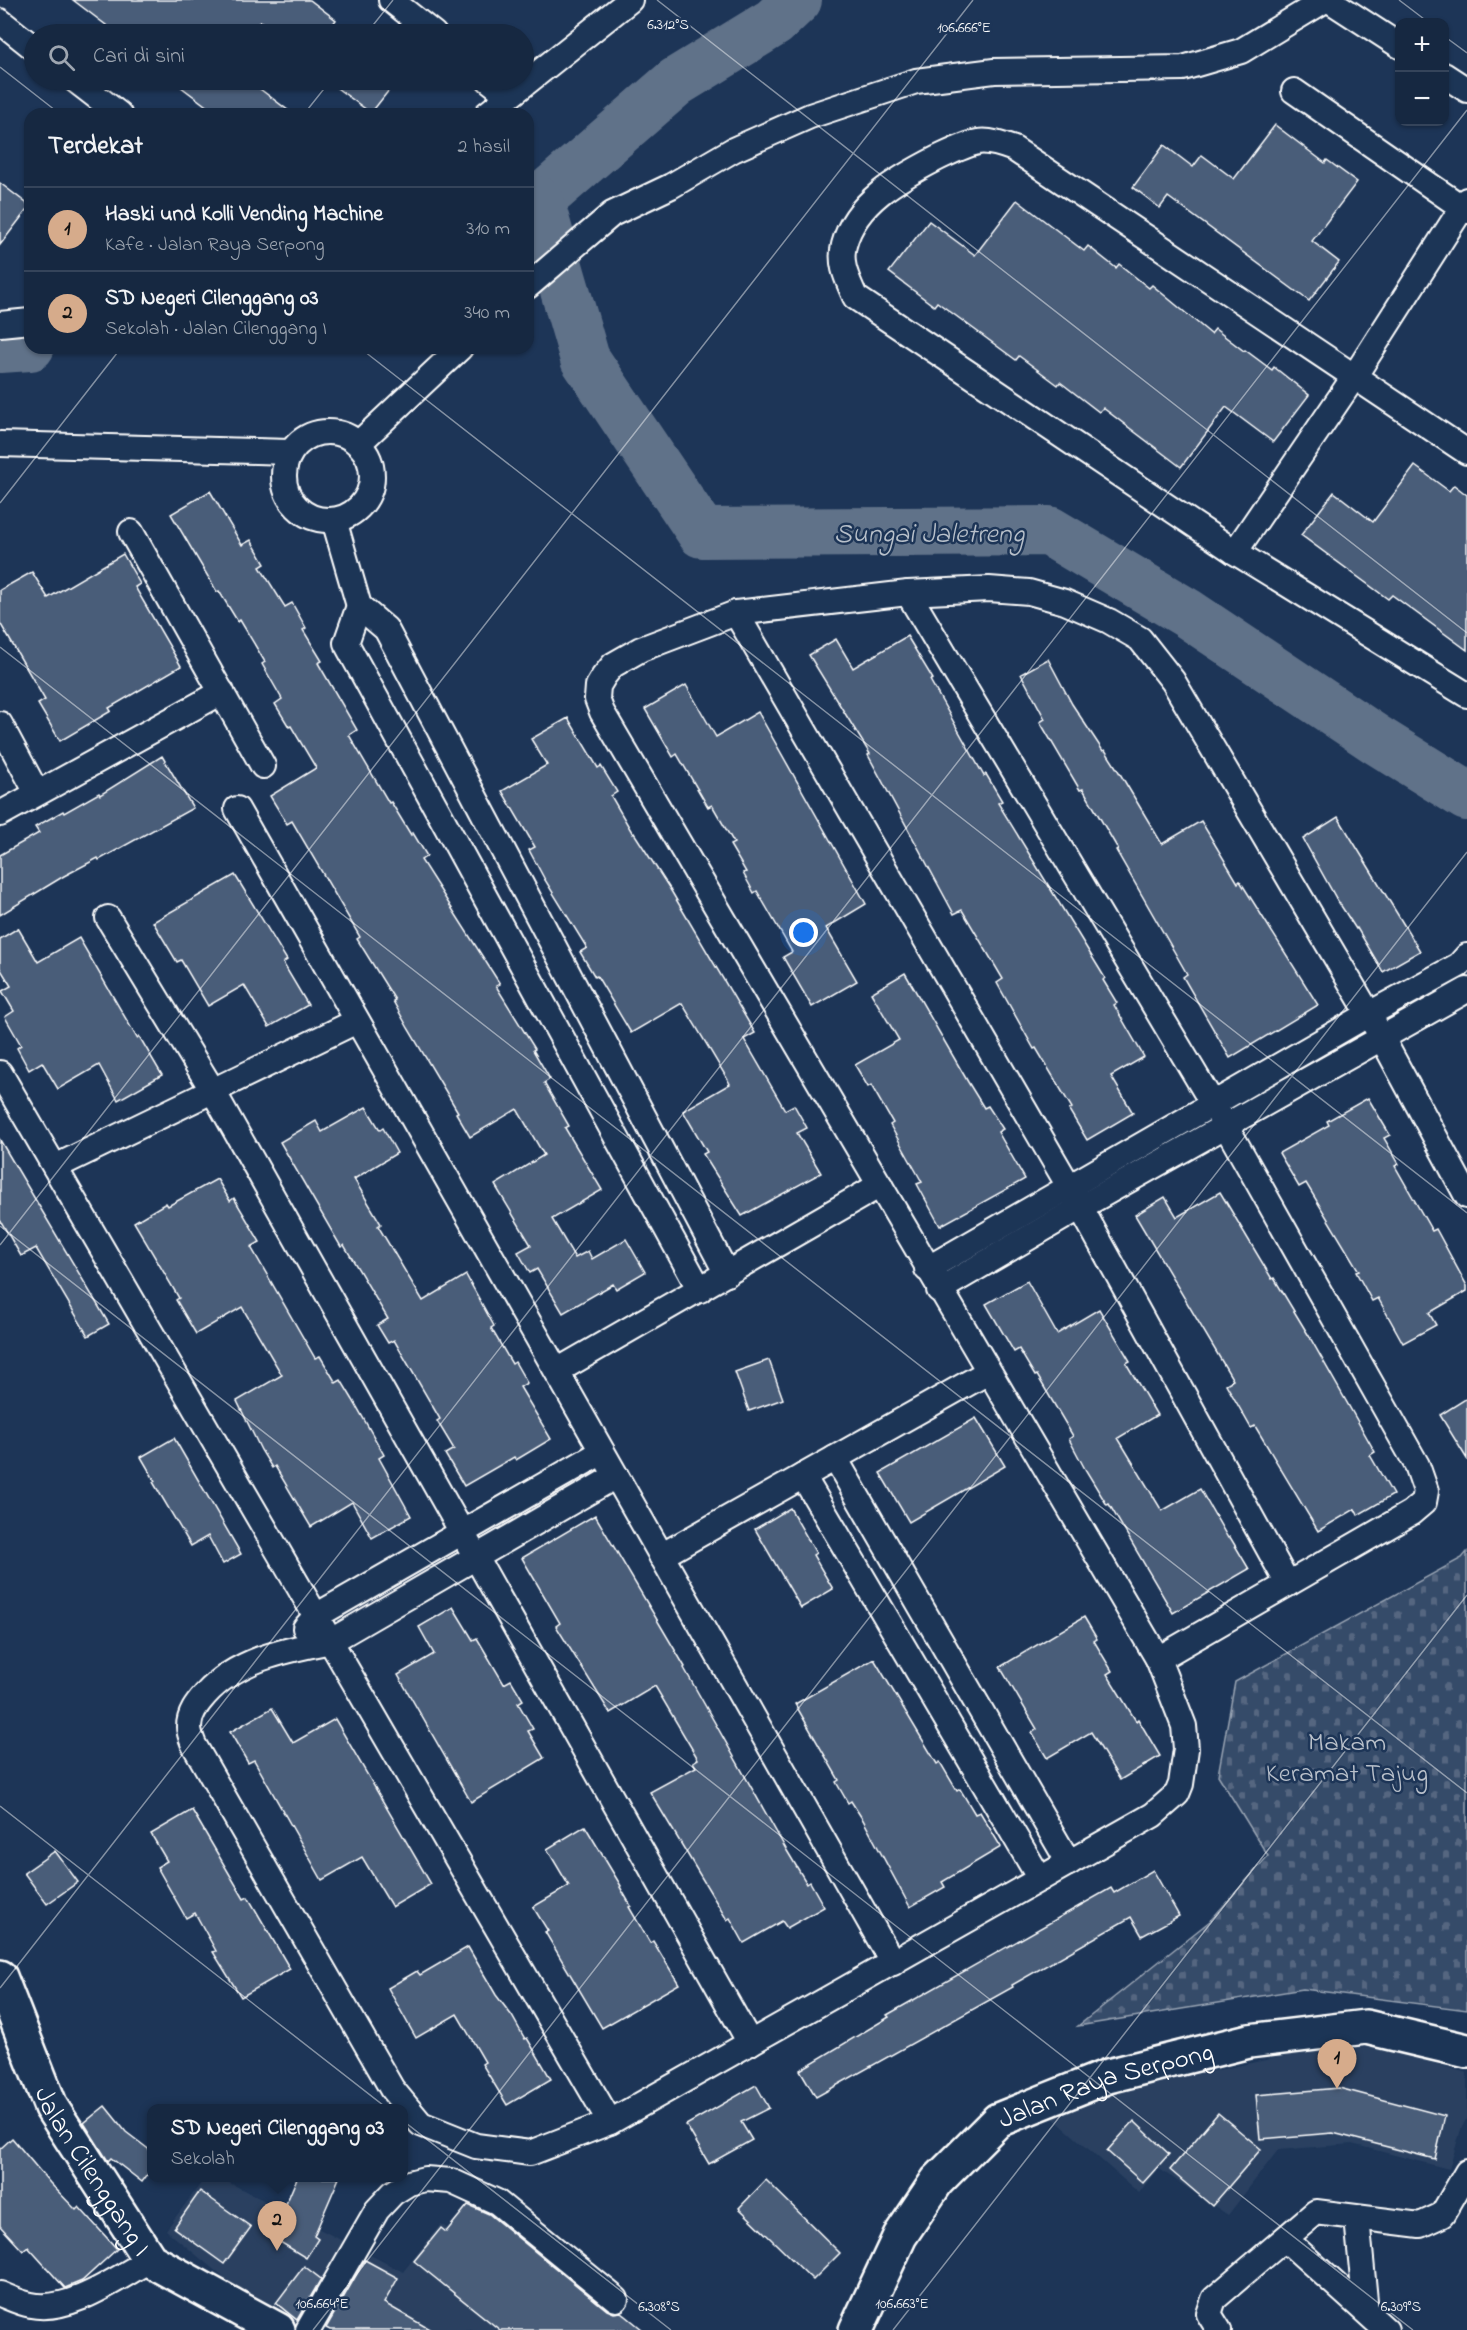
<!DOCTYPE html>
<html lang="id">
<meta charset="utf-8">
<style>
:root{--surface:#162841;--page:#23344c;--text:#f1f3f6;--muted:#9ea6b1;--line:#35445a;--accent:#d6ab8b}
body{margin:0;font-family:"Indie Flower",sans-serif;background:var(--page);color:var(--text)}
.controls{position:absolute;right:18px;top:18px;display:grid;overflow:hidden;border-radius:12px;box-shadow:0 2px 4px #0004}
.controls button{width:54px;height:54px;display:grid;place-items:center;padding:0;border:0;border-bottom:2px solid var(--line);background:var(--surface);color:var(--text);font:30px sans-serif}
.you{position:absolute;left:804px;top:933px;width:21px;height:21px;margin:-15px;border:4px solid #fff;border-radius:50%;background:#1a73e8;box-shadow:0 0 0 9px #1a73e833}
.badge{display:grid;place-items:center;width:39px;height:39px;border-radius:50%;background:var(--accent);color:#111;font-size:20px;font-weight:700}
.pin{position:absolute;translate:-50% -50px;filter:drop-shadow(0 2px 3px #0008)}
.pin::after{content:'';position:absolute;top:32px;width:21px;height:18px;background:inherit;clip-path:polygon(0 0,100% 0,50% 100%)}
.popup{position:absolute;left:147px;top:2104px;width:261px;height:78px;box-sizing:border-box;display:grid;place-content:center;border-radius:12px;background:var(--surface);filter:drop-shadow(0 2px 4px #0005);font-size:20px;white-space:nowrap;color:var(--muted)}
.popup b{font-size:22px;color:var(--text)}
.popup::after{content:'';position:absolute;left:50%;top:100%;margin-left:-12px;border:12px solid transparent;border-top-color:var(--surface)}
.list{margin:0;padding:0;list-style:none}
h2{display:flex;justify-content:space-between;align-items:center;height:78px;margin:0;padding:0 24px;font-size:26px}
h2 small{font-size:20px;font-weight:400;color:var(--muted)}
.list li{display:grid;grid-template-columns:39px 1fr auto;gap:18px;align-items:center;box-sizing:border-box;height:84px;padding:0 24px;border-top:2px solid var(--line)}
.list b{display:block;font-size:22px;white-space:nowrap}
.list p{margin:0;font-size:20px;white-space:nowrap;color:var(--muted)}
.list em{font-size:20px;font-style:normal;color:var(--muted)}
.icon{flex:none;width:33px;height:33px;fill:none;stroke:currentColor;stroke-width:2;stroke-linecap:round;stroke-linejoin:round}
.map{position:relative;flex:none;width:1467px;height:2330px;overflow:hidden}
.search{position:absolute;background:var(--surface);box-shadow:0 2px 4px #0004;left:24px;top:24px;width:510px;height:66px;display:flex;align-items:center;gap:15px;box-sizing:border-box;padding:0 21px;border-radius:33px;color:var(--muted);font-size:22px}
.panel{position:absolute;background:var(--surface);box-shadow:0 2px 4px #0004;left:24px;top:108px;width:510px;height:246px;border-radius:18px}
.map>svg:first-child{display:block}
</style>
<div class="map">
<svg width="1467" height="2330" viewBox="0 0 1467 2330">
<defs>
<pattern id="cemetery-stones" width="16" height="16" patternUnits="userSpaceOnUse" patternTransform="scale(1.5)"><rect width="16" height="16" fill="#364b69"/><path d="M2 7V4a2 2 0 0 1 4 0v3zM10 15v-3a2 2 0 0 1 4 0v3z" fill="#546680"/></pattern>
</defs>
<rect width="100%" height="100%" fill="#1d3557"/>
<filter id="ink" filterUnits="userSpaceOnUse"><feTurbulence type="fractalNoise" baseFrequency=".0167" numOctaves="2"/><feDisplacementMap in="SourceGraphic" scale="12" xChannelSelector="R" yChannelSelector="G"/><feConvolveMatrix kernelMatrix="1 2 1 2 8 2 1 2 1" color-interpolation-filters="sRGB"/></filter>
<g filter="url(#ink)">
<g fill="#2a4161">
<polygon points="1379,2047 1467,2073 1467,2118 1462,2126 1449,2169 1352,2144 1278,2150 1228,2215 1158,2168 1139,2193 1053,2118 1092,2096 1319,2049"/>
<polygon points="205,2178 220,2178 403,2272 441,2224 578,2330 311,2330 229,2282 166,2230"/>
</g>
<polygon fill="url(#cemetery-stones)" stroke="#9aa5b4" stroke-width="1.5" points="1467,1552 1467,2010 1303,1989 1078,2026 1210,1921 1268,1856 1218,1775 1235,1682 1462,1558"/>
<g fill="none" stroke-linecap="round" stroke-linejoin="round">
<g stroke="#617289" stroke-width="50">
<polyline points="539,201 676,82 774,22 797,0"/>
<polyline points="528,211 539,201 585,359 702,533 1049,531 1187,613 1377,740 1467,796"/>
<polyline points="0,348 30,346"/>
</g>
</g>
<g fill="#4a5d79" stroke="#fff" stroke-width="1.5">
<polygon points="73,0 310,0 336,20 325,34 279,34 260,21 250,34 118,34"/>
<polygon points="172,80 248,80 293,114 217,114"/>
<polygon points="326,80 397,80 371,113"/>
<polygon points="1275,125 1325,163 1327,160 1357,182 1312,241 1339,262 1309,301 1168,197 1160,208 1133,187 1164,145 1193,167 1202,155 1234,179"/>
<polygon points="0,183 30,206 0,245"/>
<polygon points="1017,200 1084,251 1088,246 1116,268 1119,264 1149,288 1152,285 1211,334 1215,329 1244,351 1245,350 1272,370 1274,367 1309,395 1273,442 1226,407 1181,467 1103,408 1099,412 1060,382 1058,385 1019,356 1016,360 937,302 934,306 889,272 929,221 975,255"/>
<polygon points="1415,466 1449,491 1454,485 1467,495 1467,650 1392,595 1388,599 1301,535 1334,492 1373,522"/>
<polygon points="210,491 242,545 251,540 265,564 260,567 285,607 292,603 306,628 303,630 322,661 318,663 357,730 349,735 389,803 391,802 411,835 413,833 427,856 421,860 500,984 496,986 535,1049 533,1050 550,1079 544,1083 569,1126 565,1128 602,1190 552,1219 575,1258 588,1251 592,1259 626,1239 645,1272 616,1289 613,1284 563,1313 537,1269 530,1273 518,1252 531,1245 495,1185 544,1155 517,1109 470,1137 456,1113 458,1112 408,1028 393,1001 395,1000 357,939 360,937 292,821 287,824 270,796 316,768 291,726 289,727 275,704 282,699 262,664 265,662 240,620 238,622 219,591 217,592 171,514"/>
<polygon points="123,554 140,584 135,587 181,666 109,708 111,711 60,741 38,704 45,700 0,623 0,590 32,572 48,598"/>
<polygon points="907,636 933,679 930,680 984,776 986,774 1002,801 998,803 1105,978 1103,980 1117,1003 1114,1005 1144,1057 1111,1076 1133,1113 1087,1140 1069,1110 1072,1108 1036,1048 1034,1049 997,983 1003,979 962,910 954,914 868,755 870,754 809,655 836,639 853,668"/>
<polygon points="1048,659 1072,704 1103,751 1105,750 1119,772 1162,844 1201,821 1238,883 1240,881 1318,1005 1230,1058 1183,977 1187,974 1116,850 1118,849 1083,789 1080,790 1040,722 1045,719 1021,674"/>
<polygon points="686,685 716,737 758,712 866,904 826,928 857,981 812,1007 783,957 792,952 757,891 754,893 743,873 746,872 730,845 734,843 712,805 708,807 677,754 673,757 645,709"/>
<polygon points="568,718 598,768 601,766 617,792 611,796 633,834 634,833 670,889 755,1033 744,1039 785,1110 794,1105 807,1128 797,1133 821,1173 742,1216 703,1154 707,1152 683,1111 730,1084 728,1080 682,1003 631,1033 597,976 595,977 580,952 587,948 545,880 529,850 535,847 502,791 547,765 531,739"/>
<polygon points="162,756 193,808 99,860 98,858 64,876 0,915 0,855 39,833 35,827 63,811 64,813 99,793 100,795"/>
<polygon points="1338,817 1420,951 1383,972 1357,928 1356,929 1336,898 1303,839"/>
<polygon points="235,875 287,960 283,963 308,1005 269,1027 244,985 208,1006 181,960 177,962 153,922"/>
<polygon points="18,928 38,962 79,938 137,1038 139,1036 162,1075 118,1100 99,1065 58,1089 42,1062 29,1070 17,1048 21,1045 5,1017 14,1011 2,991 11,986 0,968 0,939"/>
<polygon points="905,973 968,1082 984,1108 988,1106 1003,1129 998,1132 1025,1179 940,1226 917,1184 922,1182 890,1125 893,1123 871,1085 868,1087 855,1065 899,1040 871,993"/>
<polygon points="1368,1098 1390,1135 1384,1138 1399,1164 1395,1166 1432,1231 1436,1229 1467,1286 1467,1291 1429,1313 1436,1325 1403,1343 1378,1298 1372,1301 1356,1272 1359,1271 1306,1183 1299,1187 1279,1153 1329,1125 1327,1121"/>
<polygon points="366,1107 380,1130 383,1128 397,1153 354,1179 381,1224 378,1226 423,1301 466,1275 494,1326 491,1328 512,1364 515,1362 527,1383 520,1387 551,1439 516,1460 514,1457 464,1486 445,1454 454,1449 437,1421 440,1419 394,1340 388,1343 377,1325 388,1319 344,1245 341,1247 280,1142 316,1121 322,1132"/>
<polygon points="0,1140 109,1324 88,1336 36,1248 21,1256 0,1220"/>
<polygon points="217,1179 230,1201 234,1198 260,1242 251,1247 315,1358 320,1356 336,1383 341,1380 353,1400 384,1455 379,1458 411,1516 372,1538 352,1502 311,1527 275,1466 272,1468 261,1450 237,1401 282,1375 242,1307 196,1334 176,1300 179,1298 134,1222 166,1203 168,1206"/>
<polygon points="1220,1192 1272,1279 1274,1278 1309,1336 1375,1452 1370,1455 1393,1495 1358,1515 1355,1509 1318,1531 1255,1426 1251,1428 1226,1384 1233,1380 1135,1215 1165,1197 1177,1217"/>
<polygon points="1027,1281 1057,1334 1099,1309 1130,1361 1126,1363 1157,1415 1118,1438 1162,1511 1200,1489 1228,1538 1230,1537 1249,1569 1173,1613 1109,1504 1107,1505 1085,1469 1069,1439 1073,1436 1037,1375 1035,1376 1019,1349 1014,1352 986,1304"/>
<polygon points="769,1360 783,1399 749,1411 735,1372"/>
<polygon points="1467,1398 1467,1459 1440,1415"/>
<polygon points="976,1418 1005,1466 909,1522 880,1473"/>
<polygon points="174,1438 241,1554 223,1564 208,1536 191,1546 153,1482 155,1481 141,1457"/>
<polygon points="790,1508 816,1553 813,1555 833,1589 801,1608 755,1529"/>
<polygon points="595,1515 685,1667 684,1668 786,1849 807,1884 810,1882 824,1907 787,1928 782,1921 744,1943 730,1918 727,1920 650,1792 696,1767 693,1762 698,1759 655,1686 610,1713 556,1626 560,1623 522,1558"/>
<polygon points="453,1607 473,1640 477,1638 504,1684 511,1680 523,1700 518,1703 533,1729 528,1731 544,1758 471,1802 398,1675 434,1654 419,1627"/>
<polygon points="1084,1617 1097,1639 1094,1641 1112,1671 1107,1674 1136,1721 1138,1719 1160,1756 1120,1780 1091,1732 1047,1758 1032,1733 1037,1729 1000,1667"/>
<polygon points="874,1659 937,1764 940,1762 957,1791 960,1789 975,1814 980,1812 1001,1847 942,1882 945,1887 910,1907 863,1820 851,1801 848,1803 836,1782 839,1780 795,1704"/>
<polygon points="272,1708 293,1743 335,1719 431,1884 392,1907 362,1857 322,1880 254,1760 248,1763 230,1732"/>
<polygon points="192,1810 244,1899 248,1897 290,1969 241,1997 213,1952 216,1951 195,1913 186,1918 157,1867 167,1861 151,1834"/>
<polygon points="585,1826 621,1886 620,1887 631,1906 629,1907 650,1943 653,1941 679,1984 602,2028 545,1932 548,1931 533,1907 569,1886 547,1849"/>
<polygon points="55,1851 78,1882 47,1904 24,1873"/>
<polygon points="1153,1870 1179,1916 1142,1936 1131,1917 1012,1985 1013,1987 816,2097 800,2070 889,2017 887,2015 1111,1888 1114,1893"/>
<polygon points="468,1947 496,1995 512,2016 525,2039 527,2038 551,2079 507,2105 482,2064 485,2062 457,2014 416,2038 388,1988 417,1971 420,1975"/>
<polygon points="756,2085 769,2108 741,2122 752,2140 709,2164 686,2125"/>
<polygon points="1339,2088 1445,2116 1435,2159 1333,2133 1260,2139 1256,2095"/>
<polygon points="105,2106 126,2132 151,2151 151,2170 142,2182 111,2158 108,2161 84,2123"/>
<polygon points="1218,2113 1261,2149 1212,2206 1170,2170"/>
<polygon points="1134,2121 1169,2154 1143,2183 1107,2151"/>
<polygon points="12,2138 50,2183 76,2210 79,2207 117,2249 82,2281 65,2288 28,2247 23,2251 0,2226 0,2149"/>
<polygon points="297,2178 339,2178 314,2236 318,2239 306,2258 272,2237"/>
<polygon points="766,2180 840,2253 813,2280 739,2208"/>
<polygon points="200,2191 251,2227 224,2264 174,2228"/>
<polygon points="468,2205 489,2214 607,2310 614,2313 621,2312 643,2330 500,2330 414,2261 441,2228 446,2232"/>
<polygon points="365,2260 398,2278 384,2303 431,2330 330,2330 326,2328"/>
<polygon points="304,2266 321,2279 297,2320 276,2303"/>
</g>
<g fill="none" stroke-linecap="round" stroke-linejoin="round">
<defs>
<g id="street">
<polyline points="391,0 434,34"/>
<polyline points="1329,0 1400,46"/>
<polyline points="0,21 34,48"/>
<polyline points="1444,75 1467,90"/>
<polyline points="75,80 119,114"/>
<polyline points="489,80 508,95"/>
<polyline points="1294,91 1467,211"/>
<polyline points="487,114 630,0"/>
<polyline points="528,286 612,214 671,186 733,150 810,116 916,81 994,71 1183,68 1241,51 1325,0"/>
<polyline points="0,324 30,321"/>
<circle cx="328" cy="476" r="44"/>
<polyline points="0,444 290,452"/>
<polyline points="358,444 460,348"/>
<path d="M1467 452 1014 149C1003 145 990 140 978 142 964 145 949 153 936 159 899 178 855 202 844 245 839 265 848 280 855 297L1235 552 1467 695"/>
<polyline points="334,520 359,606 386,629 727,1274"/>
<polyline points="131,532 263,766"/>
<polyline points="1235,552 1354,377 1467,200"/>
<polyline points="908,593 1226,1126 1417,1465 1426,1491 1424,1502 1411,1513 1158,1659"/>
<polyline points="359,606 346,643 700,1290"/>
<polyline points="736,613 1070,1188 1288,1584"/>
<polyline points="0,724 37,793"/>
<polyline points="237,809 893,1963"/>
<polyline points="0,814 222,692"/>
<polyline points="108,918 213,1091 750,2043"/>
<polyline points="0,1073 610,2122"/>
<polyline points="55,1167 357,1021"/>
<polyline points="927,1269 1369,1014 1459,965 1467,956"/>
<polyline points="939,1290 1081,1207 1467,990"/>
<polyline points="557,1371 880,1185"/>
<polyline points="835,1458 1069,1863"/>
<path d="M616 1476 331 1641C286 1650 237 1659 205 1695 197 1704 189 1714 189 1727 189 1733 192 1740 194 1745L392 2089 421 2124 476 2146 530 2153 610 2122 1153 1815 1177 1794 1181 1784 1186 1749 1184 1726 1158 1659C971 1345 788 1028 602 712L597 699 598 686 604 676 613 665 641 649 736 613 908 593 989 589 1029 592 1065 602 1109 621 1140 639 1173 681 1369 1014 1467 1196"/>
<polyline points="803,1476 1040,1879"/>
<polyline points="661,1556 988,1372"/>
<polyline points="305,1628 316,1616 602,1452"/>
<polyline points="1357,2218 1366,2311"/>
<polyline points="1285,2239 1386,2330"/>
<path d="M0 2294C10 2298 20 2303 31 2305 70 2313 117 2278 150 2260"/>
<polyline points="308,2330 377,2210 393,2193 409,2183 425,2179 451,2181 497,2202 616,2299"/>
<polyline points="1219,2330 1209,2314 1214,2299 1316,2212 1420,2225 1442,2215 1467,2172"/>
</g>
<g id="secondary">
<path id="s1" d="M0 1977 51 2107 150 2260 278 2330"/>
<path id="s2" d="M856 2330 900 2236 937 2181 998 2120 1108 2076 1249 2041 1366 2027 1467 2051"/>
</g>
</defs>
<use href="#street" stroke="#fff" stroke-width="28"/>
<use href="#secondary" stroke="#fff" stroke-width="38"/>
<use href="#street" stroke="#1d3557" stroke-width="24"/>
<use href="#secondary" stroke="#1d3557" stroke-width="33"/>
</g>
</g>
<path fill="none" stroke="#fff" stroke-width="1.5" stroke-opacity="0.45" d="M657 0 1467 633M1399 0 1428 22M366 34 393 0M1444 36 1467 53M0 67 60 114M304 114 331 80M360 348 1467 1213M0 503 121 348M0 647 1467 1793M0 1226 1413 2330M0 1245 973 0M0 1806 671 2330M0 1988 1467 110M313 2330 1467 852M893 2330 1467 1595"/>
<g text-anchor="middle" stroke-width="5" stroke-linejoin="round" paint-order="stroke">
<g font-size="27" fill="#b9c0ca" stroke="#1d3557">
<text x="1347" y="1750">Makam<tspan x="1347" dy="31">Keramat Tajug</tspan></text>
</g>
<g font-size="27" fill="#fff" stroke="#1d3557">
<text dy="9" stroke="none"><textPath href="#s2" startOffset="370">Jalan Raya Serpong</textPath></text>
<text dy="9" stroke="none"><textPath href="#s1" startOffset="216">Jalan Cilenggang I</textPath></text>
</g>
<g font-size="28" font-style="italic" fill="#b8c0ca" stroke="#1d3557">
<text x="929" y="542">Sungai Jaletreng</text>
</g>
</g>
<g font-size="15" text-anchor="middle" fill="#fff" stroke="#1d3557" stroke-width="5" stroke-linejoin="round" paint-order="stroke">
<text x="668" y="29">6.312°S</text>
<text x="964" y="32">106.666°E</text>
<text x="322" y="2308">106.664°E</text>
<text x="902" y="2308">106.663°E</text>
<text x="659" y="2311">6.308°S</text>
<text x="1401" y="2311">6.309°S</text>
</g>
</svg>
<div class="controls">
<button>+</button>
<button>−</button>
</div>
<div class="you"></div>
<div class="pin badge" style="left:1337px;top:2089px">1</div>
<div class="pin badge" style="left:277px;top:2251px">2</div>
<div class="popup"><b>SD Negeri Cilenggang 03</b>Sekolah</div>
<div class="search"><svg class="icon" aria-label="search" viewBox="0 0 24 24"><circle cx="10" cy="10" r="6"/><path d="M15 15l6 6"/></svg>Cari di sini</div>
<section class="panel">
<h2>Terdekat<small>2 hasil</small></h2>
<ul class="list">
<li><span class="badge">1</span><div><b>Haski und Kolli Vending Machine</b><p>Kafe · Jalan Raya Serpong</p></div><em>310 m</em></li>
<li><span class="badge">2</span><div><b>SD Negeri Cilenggang 03</b><p>Sekolah · Jalan Cilenggang I</p></div><em>340 m</em></li>
</ul>
</section>
</div>
